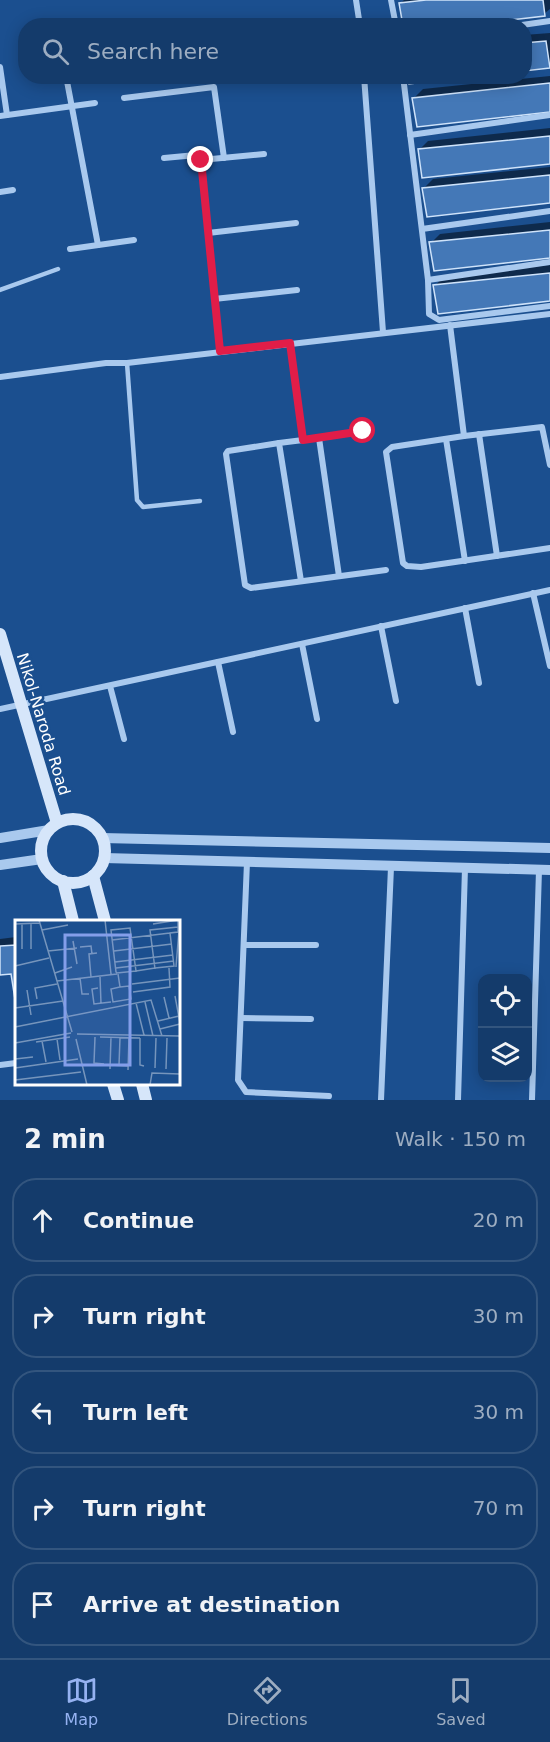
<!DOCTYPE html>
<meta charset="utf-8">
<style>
:root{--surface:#143b6b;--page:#214673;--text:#f1f3f6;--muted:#9dadc1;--line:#33557e;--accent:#95b2f1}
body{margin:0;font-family:"DejaVu Sans",sans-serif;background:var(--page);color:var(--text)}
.controls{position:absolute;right:18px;bottom:18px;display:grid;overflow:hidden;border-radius:12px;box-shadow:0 3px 15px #0003}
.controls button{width:54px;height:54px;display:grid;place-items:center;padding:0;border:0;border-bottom:2px solid var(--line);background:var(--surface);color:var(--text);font:30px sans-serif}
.stop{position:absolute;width:18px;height:18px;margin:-14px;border:4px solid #e11d48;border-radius:50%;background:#fff}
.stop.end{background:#e11d48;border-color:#fff;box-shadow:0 2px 6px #0008}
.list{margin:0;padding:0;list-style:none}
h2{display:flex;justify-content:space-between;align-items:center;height:78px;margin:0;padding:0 24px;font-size:26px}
h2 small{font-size:20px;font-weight:400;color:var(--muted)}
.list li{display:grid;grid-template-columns:39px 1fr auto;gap:18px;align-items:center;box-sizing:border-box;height:84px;margin:0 12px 12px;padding:0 12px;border:2px solid var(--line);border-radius:24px}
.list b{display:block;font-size:22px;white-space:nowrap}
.list em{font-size:20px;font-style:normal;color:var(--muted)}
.icon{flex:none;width:33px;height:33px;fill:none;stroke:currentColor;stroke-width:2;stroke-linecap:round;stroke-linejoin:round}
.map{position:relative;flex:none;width:550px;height:1100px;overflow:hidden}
.search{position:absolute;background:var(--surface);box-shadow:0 3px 15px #0003;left:18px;right:18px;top:18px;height:66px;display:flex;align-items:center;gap:15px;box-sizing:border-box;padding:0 21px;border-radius:24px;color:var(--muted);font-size:22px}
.sheet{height:558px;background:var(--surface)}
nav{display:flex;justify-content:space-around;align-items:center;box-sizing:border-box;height:84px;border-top:2px solid var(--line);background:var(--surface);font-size:16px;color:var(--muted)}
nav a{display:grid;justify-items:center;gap:3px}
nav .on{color:var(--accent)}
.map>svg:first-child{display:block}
</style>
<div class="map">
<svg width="550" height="1100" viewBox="0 0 550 1100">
<rect width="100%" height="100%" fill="#1b4f8f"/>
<g fill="#0007">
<polygon points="404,0 550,0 550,9 544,14 401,3"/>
<polygon points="550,33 550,66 524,70 524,35"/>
<polygon points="550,76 550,110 414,98 423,89"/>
<polygon points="550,128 550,162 419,150 428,141"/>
<polygon points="550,167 550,201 424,188 433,179"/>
<polygon points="550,222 550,257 431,243 440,234"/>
<polygon points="550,265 550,300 435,286 444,276"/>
<polygon points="16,937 16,996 13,972 0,973 0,939"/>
</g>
<g fill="#4478b7" stroke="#cfe3fa" stroke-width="1.5">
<polygon points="426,0 543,0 545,16 459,26 403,26 399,3"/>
<polygon points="546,41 550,68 524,71 524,43"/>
<polygon points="408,76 477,76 409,84"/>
<polygon points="550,83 550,112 417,127 412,98"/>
<polygon points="550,136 550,164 422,178 418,149"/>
<polygon points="550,175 550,203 427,217 422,188"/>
<polygon points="550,230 550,258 434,271 429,242"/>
<polygon points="550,273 550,301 438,314 433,285"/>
<polygon points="16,945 16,1006 11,974 0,975 0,946"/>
</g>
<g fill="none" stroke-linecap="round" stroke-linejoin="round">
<g stroke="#a9c9ee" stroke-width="4.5">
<polyline points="0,290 58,269"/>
<polyline points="127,363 137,500 143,507 200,501"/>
</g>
<g stroke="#a9c9ee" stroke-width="6">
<polyline points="356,0 360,26"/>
<polyline points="391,0 396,26"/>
<polyline points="515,26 550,21"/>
<polyline points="0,67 7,115"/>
<polyline points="66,76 98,245"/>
<polyline points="364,76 383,332"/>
<polyline points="403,76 428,280 429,314 439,320 550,306"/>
<polyline points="124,98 214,87 224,158"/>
<polyline points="0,116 95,103"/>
<polyline points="410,135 550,115"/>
<polyline points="164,158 196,155 199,155 201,160"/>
<polyline points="0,192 13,190"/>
<polyline points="422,229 550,211"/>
<polyline points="208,233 296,223"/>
<polyline points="70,249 134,240"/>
<polyline points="428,280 550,262"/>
<polyline points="214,299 297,290"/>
<polyline points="450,325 464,436 392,447 386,452 403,563 407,566 421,567 550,548"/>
<polyline points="290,343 303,440 279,443 301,581"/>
<polyline points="220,352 201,160 264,154"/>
<polyline points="0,377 106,363 127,363 550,314"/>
<polyline points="479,434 497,556"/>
<polyline points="464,436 542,427 550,465"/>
<polyline points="319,438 363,431"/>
<polyline points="446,439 465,561"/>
<polyline points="303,440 319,438 339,576"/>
<polyline points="279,443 228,451 226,454 245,585 251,588 386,570"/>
<polyline points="533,593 550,666"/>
<polyline points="465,608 479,683"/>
<polyline points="381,626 396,701"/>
<polyline points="302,644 317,719"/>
<polyline points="218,662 233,732"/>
<polyline points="110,686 124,739"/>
<polyline points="0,709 550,590"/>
<polyline points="247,862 238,1080 246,1092 329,1096"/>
<polyline points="244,945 316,945"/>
<polyline points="241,1018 311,1019"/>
<polyline points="0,1065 16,1063"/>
<polyline points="381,1100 391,867"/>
<polyline points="458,1100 465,868"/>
<polyline points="532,1100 539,870"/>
</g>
<g stroke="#a9c9ee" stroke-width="10">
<polyline points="0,838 49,830"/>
<polyline points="102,838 550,848"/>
<polyline points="104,858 550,870"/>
<polyline points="0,865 42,859"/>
</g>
<g stroke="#d6e6fa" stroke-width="12">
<polyline points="0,634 57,823"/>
<circle cx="73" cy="851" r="32"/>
<polyline points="93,876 105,921"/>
<polyline points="63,881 73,921"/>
<polyline points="113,1084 118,1100"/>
<polyline points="142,1084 146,1100"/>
</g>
</g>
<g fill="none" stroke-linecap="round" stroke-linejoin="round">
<polyline stroke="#e11d48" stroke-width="8" points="201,160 220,351 290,343 303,440 363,431"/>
</g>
<g text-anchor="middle" stroke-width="5" stroke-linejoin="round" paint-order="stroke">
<g font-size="16" fill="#fff" stroke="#1b4f8f">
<text transform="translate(44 724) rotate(73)" y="6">Nikol-Naroda Road</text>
</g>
</g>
<g transform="translate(15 920)">
<rect width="165" height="165" fill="#1b4f8f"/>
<path fill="none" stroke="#7695bc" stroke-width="1.5" d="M24 0 57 112M90 0 96 54M0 4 25 3M16 4V29M27 10 53 5M97 20 155 13M58 21 62 44M65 27 76 26 77 34M7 29V4M33 31 62 28M99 31 157 24M100 42 158 35M0 46 34 38M161 47 164 10M101 48 159 41M140 49 135 10 163 7M121 52V51L115 8 96 10 101 52 102 53 121 51 140 48 159 46 155 13 163 12V0L138 4M40 53 57 47M103 54 105 67 96 69 98 82 116 79 114 66 105 67M85 56 86 84M76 57 74 34 82 33M65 58 67 74H74M42 61 102 54M117 64 165 58M83 68 77 69 79 84 96 82M12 70 16 95M118 72 155 67 154 48M160 76 165 103M149 77 154 98M22 79 20 68 42 64M130 82 138 116M121 83 129 115M0 88 48 81M143 101 164 96M0 107 136 80 147 116M145 109 165 104M62 114 165 116M80 117 79 143 89 144M85 117 125 118M125 118V145L129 146M42 119 45 140M61 119 72 165M27 121 31 142M21 122 55 117M0 123 56 113M0 139 18 137M95 145 113 146M104 145 105 118M0 148 63 139M140 148 141 118M95 149 96 117M151 149 152 118M113 150 114 118M0 160 66 152M135 165 137 153 165 154"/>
<path fill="#839eea" fill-opacity="0.15" stroke="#839eea" stroke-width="3" d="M50 15H115V145H50Z"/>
<rect width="165" height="165" fill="none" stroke="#fff" stroke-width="3"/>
</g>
</svg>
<div class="controls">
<button><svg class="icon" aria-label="locate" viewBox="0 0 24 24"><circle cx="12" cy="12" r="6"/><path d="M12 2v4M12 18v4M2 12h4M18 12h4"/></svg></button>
<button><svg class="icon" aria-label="layers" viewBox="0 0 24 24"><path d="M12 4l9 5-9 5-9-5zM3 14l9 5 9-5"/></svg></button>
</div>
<div class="stop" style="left:363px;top:431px"></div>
<div class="stop end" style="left:201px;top:160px"></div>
<div class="search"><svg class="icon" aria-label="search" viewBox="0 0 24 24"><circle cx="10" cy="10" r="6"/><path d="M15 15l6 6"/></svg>Search here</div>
</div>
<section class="sheet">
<h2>2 min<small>Walk · 150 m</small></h2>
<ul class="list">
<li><svg class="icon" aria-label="ahead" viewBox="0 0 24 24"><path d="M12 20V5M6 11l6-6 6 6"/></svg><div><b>Continue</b></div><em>20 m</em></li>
<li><svg class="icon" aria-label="right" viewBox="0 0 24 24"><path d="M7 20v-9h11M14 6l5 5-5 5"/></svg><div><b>Turn right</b></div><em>30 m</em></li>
<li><svg class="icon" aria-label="left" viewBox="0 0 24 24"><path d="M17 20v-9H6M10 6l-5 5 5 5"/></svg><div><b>Turn left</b></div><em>30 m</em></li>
<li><svg class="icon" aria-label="right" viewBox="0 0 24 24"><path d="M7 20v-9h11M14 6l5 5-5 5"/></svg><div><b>Turn right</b></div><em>70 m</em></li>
<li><svg class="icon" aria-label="arrive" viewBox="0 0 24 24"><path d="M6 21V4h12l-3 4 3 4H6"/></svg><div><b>Arrive at destination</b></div></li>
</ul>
</section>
<nav>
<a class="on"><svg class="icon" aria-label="map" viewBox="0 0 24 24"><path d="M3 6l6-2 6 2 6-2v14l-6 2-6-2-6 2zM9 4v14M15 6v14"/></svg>Map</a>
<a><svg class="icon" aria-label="directions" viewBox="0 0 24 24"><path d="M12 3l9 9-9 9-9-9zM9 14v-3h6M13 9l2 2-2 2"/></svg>Directions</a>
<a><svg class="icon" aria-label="saved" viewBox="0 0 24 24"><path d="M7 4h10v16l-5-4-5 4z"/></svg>Saved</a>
</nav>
